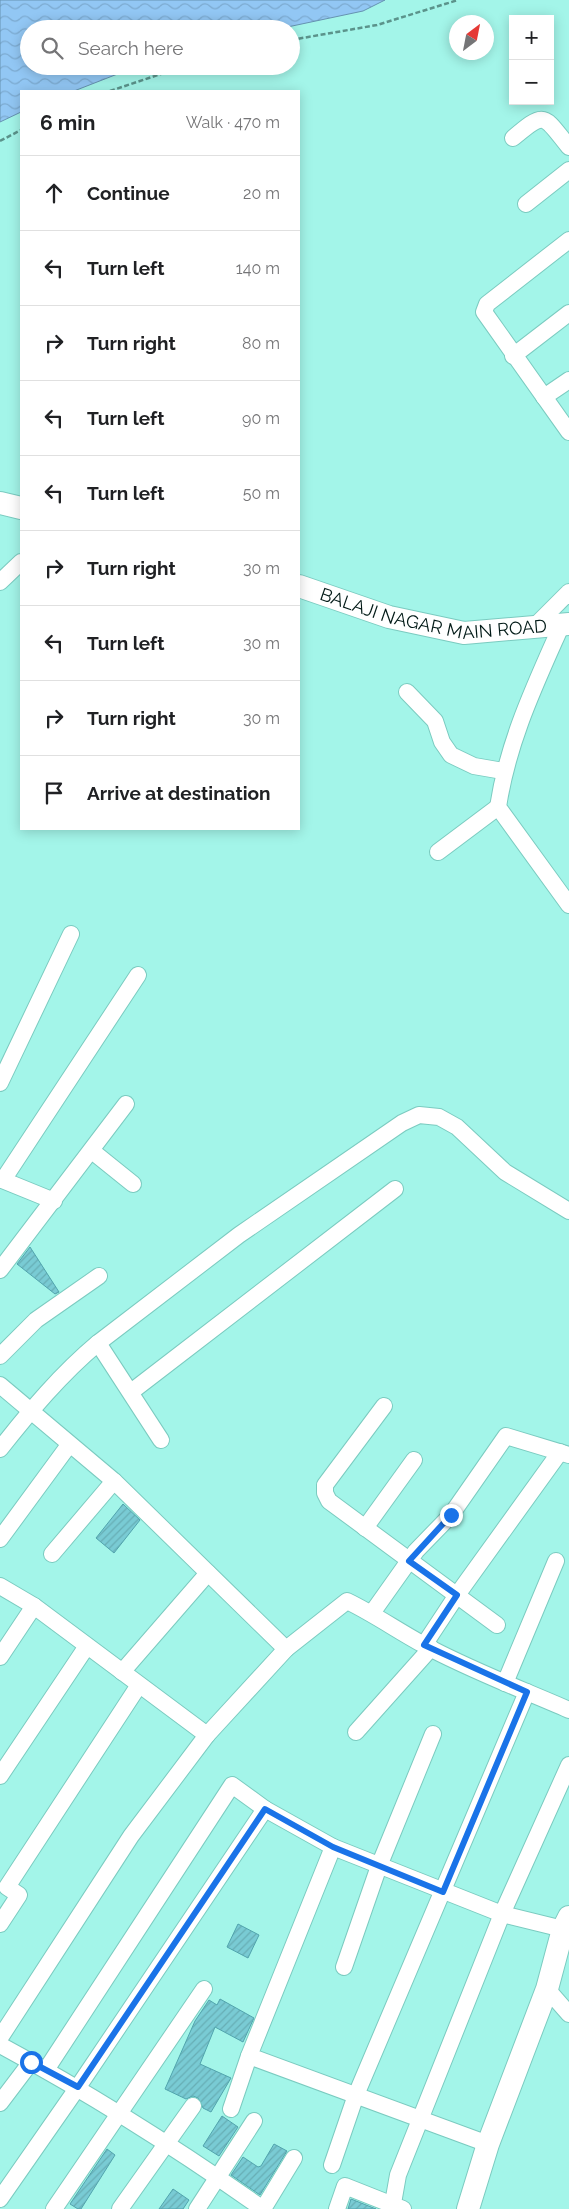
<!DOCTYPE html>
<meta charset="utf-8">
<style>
:root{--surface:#fff;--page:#f2f2f2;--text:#202124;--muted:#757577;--line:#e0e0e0}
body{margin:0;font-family:Raleway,sans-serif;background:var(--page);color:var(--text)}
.controls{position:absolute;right:15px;top:15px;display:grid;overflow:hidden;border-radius:0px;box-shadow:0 2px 12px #0003}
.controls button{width:45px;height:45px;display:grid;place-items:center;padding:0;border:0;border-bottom:1px solid var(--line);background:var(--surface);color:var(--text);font:25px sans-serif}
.compass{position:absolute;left:449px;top:15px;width:45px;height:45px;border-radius:50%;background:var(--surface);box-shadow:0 2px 12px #0003;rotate:32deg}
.stop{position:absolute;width:15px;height:15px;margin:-11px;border:4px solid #1a73e8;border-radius:50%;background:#fff}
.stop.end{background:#1a73e8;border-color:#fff;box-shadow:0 1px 5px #0008}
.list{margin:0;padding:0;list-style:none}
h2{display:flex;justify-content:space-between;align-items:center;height:65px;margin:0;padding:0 20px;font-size:21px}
h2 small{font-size:16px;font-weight:400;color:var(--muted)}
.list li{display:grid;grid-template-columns:32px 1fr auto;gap:15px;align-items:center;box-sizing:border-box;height:75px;padding:0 20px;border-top:1px solid var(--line)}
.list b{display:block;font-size:19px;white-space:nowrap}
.list em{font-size:16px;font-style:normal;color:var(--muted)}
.icon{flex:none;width:28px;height:28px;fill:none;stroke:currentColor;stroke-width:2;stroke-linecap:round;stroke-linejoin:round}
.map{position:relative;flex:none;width:569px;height:2209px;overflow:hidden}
.search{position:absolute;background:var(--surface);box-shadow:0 2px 12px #0003;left:20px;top:20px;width:280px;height:55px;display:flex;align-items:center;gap:12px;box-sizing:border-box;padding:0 18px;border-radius:28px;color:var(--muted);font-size:19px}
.panel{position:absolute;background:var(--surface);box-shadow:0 2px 12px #0003;left:20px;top:90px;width:280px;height:740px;border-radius:0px}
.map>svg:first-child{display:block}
</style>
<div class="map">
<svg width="569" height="2209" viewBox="0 0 569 2209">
<defs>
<pattern id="water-waves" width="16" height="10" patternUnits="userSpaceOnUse" patternTransform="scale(1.25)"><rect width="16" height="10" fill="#92c7f4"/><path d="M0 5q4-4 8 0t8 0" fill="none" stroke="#7caad0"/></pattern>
<pattern id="building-hatch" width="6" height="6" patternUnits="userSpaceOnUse" patternTransform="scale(1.25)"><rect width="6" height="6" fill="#79cbd4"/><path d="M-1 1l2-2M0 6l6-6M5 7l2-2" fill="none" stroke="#67aeb5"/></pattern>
</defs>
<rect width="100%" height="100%" fill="#a3f5e9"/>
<polygon fill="url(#water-waves)" stroke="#6693b1" points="0,0 385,0 363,11 278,29 29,29 29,66 138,66 74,91 21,91 21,112 0,122"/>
<g fill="url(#building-hatch)" stroke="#51a4ad">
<polygon points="30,1247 59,1292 55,1294 17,1264"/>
<polygon points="123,1504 140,1520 114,1553 96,1538"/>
<polygon points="238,1924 259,1935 248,1958 227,1947"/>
<polygon points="220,1999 254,2018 243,2042 215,2027 200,2064 231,2078 211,2112 203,2108 198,2098 193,2096 186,2099 165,2089 195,2021 209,2000 217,2005"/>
<polygon points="222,2116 238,2127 219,2156 203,2146"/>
<polygon points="274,2144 287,2151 260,2195 231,2175 243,2157 258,2167 261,2166"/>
<polygon points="107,2149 115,2155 81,2209 78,2209 70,2204"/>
<polygon points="173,2189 189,2200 183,2209 159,2209"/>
<polygon points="351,2199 376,2209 348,2209"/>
</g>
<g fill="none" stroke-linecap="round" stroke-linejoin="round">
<defs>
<g id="street">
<path d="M513 138C546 110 543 115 569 147"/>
<polyline points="526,204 569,170"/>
<polyline points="569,240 487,304 484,312 569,432"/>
<polyline points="513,356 569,313"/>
<polyline points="544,397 569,380"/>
<polyline points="0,582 21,562"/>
<path d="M562 624C535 685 508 741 498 807L569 905"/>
<polyline points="535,626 569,592"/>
<polyline points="407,692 435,721 442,742 451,755 474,766 503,771"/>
<polyline points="438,852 498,807"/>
<polyline points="0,1083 71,934"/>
<polyline points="92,1151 133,1184"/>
<polyline points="0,1179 54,1201"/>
<polyline points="3,1180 138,975"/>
<polyline points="0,1270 126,1104"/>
<polyline points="98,1343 161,1440"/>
<polyline points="0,1356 36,1320 99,1276"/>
<path d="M0 1385 114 1481 286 1649 347 1601C374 1614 398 1631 424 1645 470 1670 521 1689 569 1710"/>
<polyline points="131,1392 395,1189"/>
<polyline points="384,1406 325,1485 325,1493 329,1501 497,1625"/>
<path d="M0 1449C30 1411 61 1374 98 1343L239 1235 402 1123 419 1115 439 1117 457 1127 505 1172 569 1211"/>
<polyline points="365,1528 414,1460"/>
<polyline points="0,1539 69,1445"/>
<polyline points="52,1554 114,1481"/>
<polyline points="0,1586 34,1606 207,1735 286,1649"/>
<polyline points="372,1613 416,1551 451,1515 506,1436 569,1455"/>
<polyline points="424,1645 457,1595 560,1452"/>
<polyline points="0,1657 34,1606"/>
<polyline points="122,1672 208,1573"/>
<polyline points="505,1683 556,1561"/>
<polyline points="356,1732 431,1648"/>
<polyline points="0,1776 87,1646"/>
<polyline points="0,1924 19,1895 7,1887 139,1685"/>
<polyline points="344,1967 379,1866 433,1734"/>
<polyline points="547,1989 569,2014"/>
<polyline points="0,2038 131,1836 207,1735"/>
<path d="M0 2045C91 2094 178 2149 263 2209"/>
<polyline points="46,2070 232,1785 265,1809 333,1847"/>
<polyline points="0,2103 31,2062"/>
<polyline points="231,2109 249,2056"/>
<polyline points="488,2144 249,2056 333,1847 502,1914 563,1929"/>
<polyline points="332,2165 356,2095 527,1692"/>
<polyline points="0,2199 78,2087 265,1809"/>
<polyline points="54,2209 204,1989"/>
<polyline points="120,2209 193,2106"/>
<polyline points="197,2209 254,2121"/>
<polyline points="263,2209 294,2158"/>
<polyline points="337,2209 345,2186 403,2209"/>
<polyline points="392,2209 398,2175 502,1914 569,1765"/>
</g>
<g id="secondary">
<polyline points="0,503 21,508"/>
<path id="s1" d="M299 586 389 617 464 633 569 624"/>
<polyline points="468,2209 488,2144 547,1989 563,1929 569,1917"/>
</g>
</defs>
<use href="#street" stroke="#7bcbc0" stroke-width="18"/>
<use href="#secondary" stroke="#7bcbc0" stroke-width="24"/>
<g stroke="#5b938b" stroke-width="2.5" stroke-dasharray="5 2.5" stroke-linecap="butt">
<polyline points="291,40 377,25 458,0"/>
<polyline points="110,91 185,66"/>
<polyline points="0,141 21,130"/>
</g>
<use href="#street" stroke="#fff" stroke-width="16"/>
<use href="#secondary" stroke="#fff" stroke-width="22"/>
</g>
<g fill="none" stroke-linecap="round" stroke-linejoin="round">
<polyline stroke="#1a73e8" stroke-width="6" points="31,2062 78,2087 265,1809 333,1847 443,1892 527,1692 424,1645 457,1595 409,1561 451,1515"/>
</g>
<g text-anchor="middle" stroke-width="4" stroke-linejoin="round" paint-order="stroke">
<g font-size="18" fill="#011916" stroke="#fff">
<text dy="6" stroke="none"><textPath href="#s1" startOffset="139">BALAJI NAGAR MAIN ROAD</textPath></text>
</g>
</g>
</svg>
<div class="controls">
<button>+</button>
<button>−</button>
</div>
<svg class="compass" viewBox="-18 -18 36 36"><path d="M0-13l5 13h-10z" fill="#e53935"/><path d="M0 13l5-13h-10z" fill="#757577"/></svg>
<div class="stop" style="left:31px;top:2062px"></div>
<div class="stop end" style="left:451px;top:1515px"></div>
<div class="search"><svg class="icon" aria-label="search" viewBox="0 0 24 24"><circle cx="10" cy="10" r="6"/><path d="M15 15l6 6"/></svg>Search here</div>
<section class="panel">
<h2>6 min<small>Walk · 470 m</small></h2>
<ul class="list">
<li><svg class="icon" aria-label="ahead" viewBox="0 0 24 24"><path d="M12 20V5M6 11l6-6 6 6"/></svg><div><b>Continue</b></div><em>20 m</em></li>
<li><svg class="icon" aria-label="left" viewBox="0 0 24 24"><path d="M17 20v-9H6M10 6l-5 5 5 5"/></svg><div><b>Turn left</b></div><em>140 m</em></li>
<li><svg class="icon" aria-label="right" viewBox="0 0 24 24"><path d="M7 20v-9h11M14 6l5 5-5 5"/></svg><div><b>Turn right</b></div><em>80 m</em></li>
<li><svg class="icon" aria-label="left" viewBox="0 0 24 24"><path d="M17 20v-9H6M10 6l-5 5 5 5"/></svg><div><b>Turn left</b></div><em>90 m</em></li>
<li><svg class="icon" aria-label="left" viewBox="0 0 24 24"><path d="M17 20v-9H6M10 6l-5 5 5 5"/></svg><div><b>Turn left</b></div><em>50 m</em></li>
<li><svg class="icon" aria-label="right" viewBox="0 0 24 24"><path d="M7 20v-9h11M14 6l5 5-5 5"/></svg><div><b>Turn right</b></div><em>30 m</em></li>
<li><svg class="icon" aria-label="left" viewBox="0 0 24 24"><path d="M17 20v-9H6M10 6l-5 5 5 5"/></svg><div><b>Turn left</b></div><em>30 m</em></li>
<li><svg class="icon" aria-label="right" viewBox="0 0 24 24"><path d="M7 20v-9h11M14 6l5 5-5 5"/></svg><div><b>Turn right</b></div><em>30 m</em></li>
<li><svg class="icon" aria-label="arrive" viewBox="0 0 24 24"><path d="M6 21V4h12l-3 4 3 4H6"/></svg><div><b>Arrive at destination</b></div></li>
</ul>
</section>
</div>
